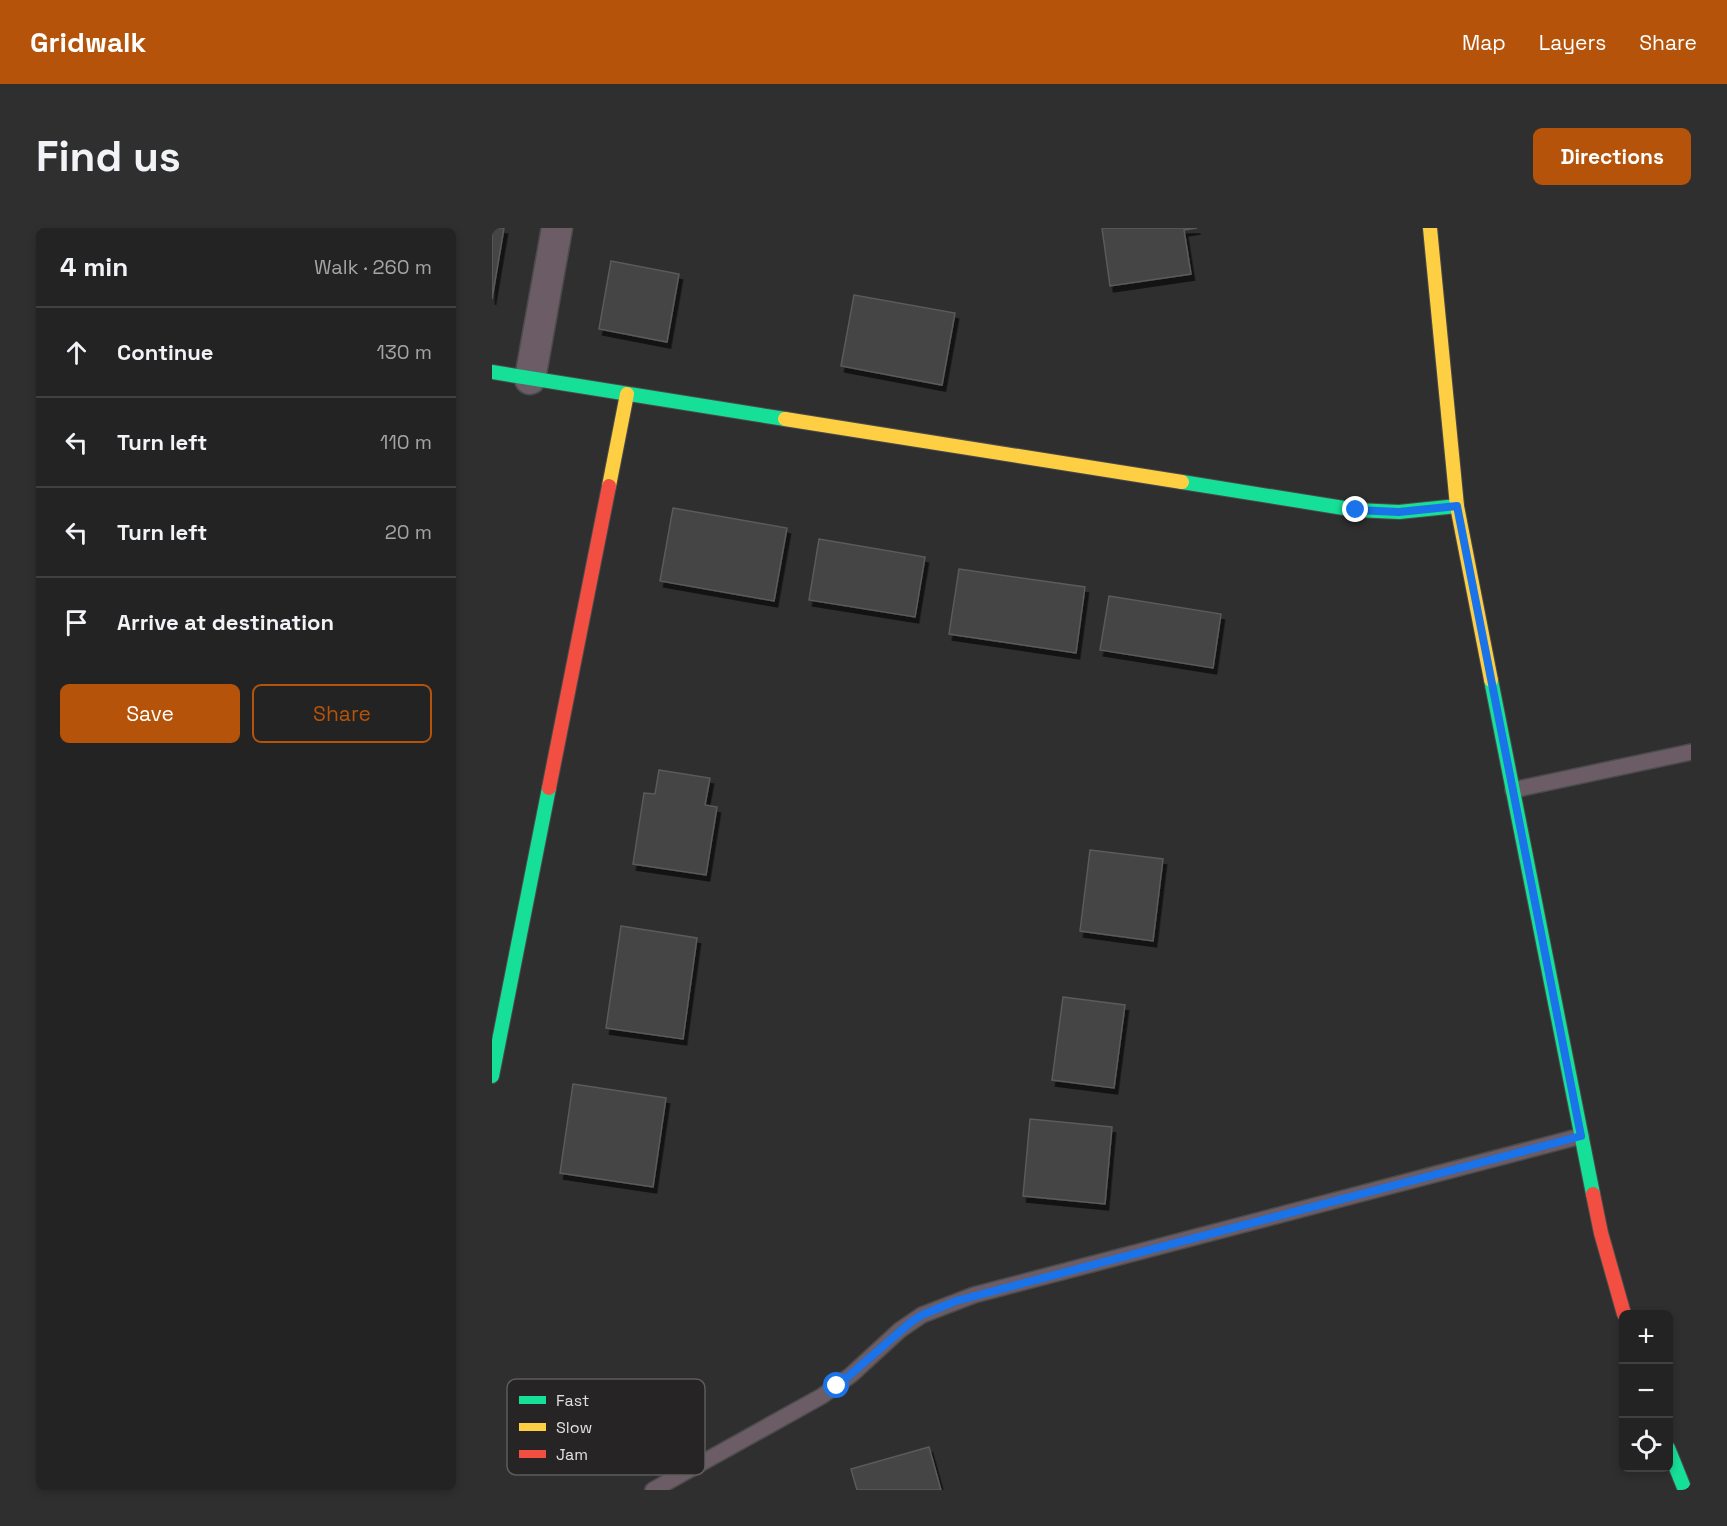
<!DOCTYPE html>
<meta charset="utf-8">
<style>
:root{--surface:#232323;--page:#2f2f30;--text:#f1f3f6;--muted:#a3a4a6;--line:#404041;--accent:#b45309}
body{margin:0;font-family:"Space Grotesk",sans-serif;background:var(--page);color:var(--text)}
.controls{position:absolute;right:18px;bottom:18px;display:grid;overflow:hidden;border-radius:9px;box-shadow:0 3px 9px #0003}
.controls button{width:54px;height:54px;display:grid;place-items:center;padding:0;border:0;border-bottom:2px solid var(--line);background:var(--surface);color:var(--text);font:30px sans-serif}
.stop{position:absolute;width:18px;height:18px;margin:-14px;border:4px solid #1a73e8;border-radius:50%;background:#fff}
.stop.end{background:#1a73e8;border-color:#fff;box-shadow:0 2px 6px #0008}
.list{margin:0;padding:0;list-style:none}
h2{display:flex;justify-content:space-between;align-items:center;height:78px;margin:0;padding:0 24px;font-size:26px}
h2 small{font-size:20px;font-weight:400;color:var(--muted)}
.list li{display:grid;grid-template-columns:39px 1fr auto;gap:18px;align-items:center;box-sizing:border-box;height:90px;padding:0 24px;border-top:2px solid var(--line)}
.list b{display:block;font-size:22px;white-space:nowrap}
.list em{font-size:20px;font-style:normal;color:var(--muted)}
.actions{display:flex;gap:12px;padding:18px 24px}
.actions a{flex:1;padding:14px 0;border:2px solid var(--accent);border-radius:9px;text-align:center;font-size:21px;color:var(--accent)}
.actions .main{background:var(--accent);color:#fff}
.icon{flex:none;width:33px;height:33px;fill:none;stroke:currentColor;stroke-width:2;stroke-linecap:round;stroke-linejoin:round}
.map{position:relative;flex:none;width:1199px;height:1262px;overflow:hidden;border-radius:9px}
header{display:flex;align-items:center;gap:36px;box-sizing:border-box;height:84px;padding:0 30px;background:var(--accent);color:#fff}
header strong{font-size:28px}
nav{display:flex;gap:33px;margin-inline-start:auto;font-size:21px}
.intro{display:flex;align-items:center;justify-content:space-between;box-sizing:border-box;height:144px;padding:0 36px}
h1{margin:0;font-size:42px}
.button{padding:15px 27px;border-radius:9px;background:var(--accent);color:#fff;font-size:21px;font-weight:700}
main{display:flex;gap:36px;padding:0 36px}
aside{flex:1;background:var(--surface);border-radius:9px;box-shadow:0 3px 9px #0003}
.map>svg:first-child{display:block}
</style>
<header>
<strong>Gridwalk</strong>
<nav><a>Map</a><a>Layers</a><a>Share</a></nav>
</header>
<div class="intro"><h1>Find us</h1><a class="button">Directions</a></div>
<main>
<aside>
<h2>4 min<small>Walk · 260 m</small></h2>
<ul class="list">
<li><svg class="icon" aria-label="ahead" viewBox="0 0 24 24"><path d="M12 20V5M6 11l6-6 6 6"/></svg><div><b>Continue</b></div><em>130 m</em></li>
<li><svg class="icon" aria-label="left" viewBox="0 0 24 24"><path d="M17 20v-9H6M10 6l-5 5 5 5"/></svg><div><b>Turn left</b></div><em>110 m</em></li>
<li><svg class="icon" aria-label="left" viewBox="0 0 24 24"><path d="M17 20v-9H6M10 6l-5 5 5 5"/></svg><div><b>Turn left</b></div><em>20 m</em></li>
<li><svg class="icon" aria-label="arrive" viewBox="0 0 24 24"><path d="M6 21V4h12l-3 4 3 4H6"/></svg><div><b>Arrive at destination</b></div></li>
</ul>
<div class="actions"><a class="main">Save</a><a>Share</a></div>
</aside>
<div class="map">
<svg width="1199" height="1262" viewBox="0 0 1199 1262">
<defs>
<filter id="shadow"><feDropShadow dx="3.5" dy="6" stdDeviation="0" flood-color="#0009"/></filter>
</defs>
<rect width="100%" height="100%" fill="#2f2f2f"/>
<g fill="#444" stroke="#5b5a5a" stroke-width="1.5" filter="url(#shadow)">
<polygon points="0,0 12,0 0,71"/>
<polygon points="610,0 705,0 692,2 699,46 618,58"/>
<polygon points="119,33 187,46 175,114 107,101"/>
<polygon points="362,67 463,85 450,157 349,138"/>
<polygon points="181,280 295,300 282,373 168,353"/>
<polygon points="327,311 433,329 423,389 317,372"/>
<polygon points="467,341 593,359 584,425 457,406"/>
<polygon points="617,368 729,386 721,440 608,422"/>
<polygon points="167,542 218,550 213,577 225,579 214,647 141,636 152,565 163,566"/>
<polygon points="598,622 671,631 661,713 588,703"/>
<polygon points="129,698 205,710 191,811 114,800"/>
<polygon points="571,769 633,777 622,860 560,852"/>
<polygon points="81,856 174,870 161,959 68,945"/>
<polygon points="538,891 620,899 613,976 531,968"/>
<polygon points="437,1219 449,1262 365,1262 359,1241"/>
</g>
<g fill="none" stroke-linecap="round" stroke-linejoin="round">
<defs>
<g id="lane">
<polyline points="1021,562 1199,524"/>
<polyline points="161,1262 330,1168 359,1147 408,1102 430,1087 482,1067 1089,908"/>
</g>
<polyline id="street" points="38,151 65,0"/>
<g id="fast">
<polyline points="0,144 293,191"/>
<polyline points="690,254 864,282 907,284 965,278"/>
<polyline points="999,452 1101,966"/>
<polyline points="0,848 57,560"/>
<polyline points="1176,1220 1193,1262"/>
</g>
<g id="slow">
<polyline points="938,0 965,278 999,452"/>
<polyline points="293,191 690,254"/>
<polyline points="117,258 135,166"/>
</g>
<g id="jam">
<polyline points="57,560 117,258"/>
<polyline points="1101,966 1109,1005 1132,1086"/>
</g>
</defs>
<use href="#lane" stroke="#4b4b4b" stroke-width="18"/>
<use href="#street" stroke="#4b4b4b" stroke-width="33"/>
<use href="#fast" stroke="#4b4b4b" stroke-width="16"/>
<use href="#slow" stroke="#4b4b4b" stroke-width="16"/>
<use href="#jam" stroke="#4b4b4b" stroke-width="16"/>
<use href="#lane" stroke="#6b5c65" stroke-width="15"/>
<use href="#street" stroke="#6b5c65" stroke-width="30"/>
<use href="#fast" stroke="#16e098" stroke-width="14"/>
<use href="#slow" stroke="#ffcf43" stroke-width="14"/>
<use href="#jam" stroke="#f24e42" stroke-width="14"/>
</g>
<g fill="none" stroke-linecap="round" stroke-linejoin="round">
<polyline stroke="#1a73e8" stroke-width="8" points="345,1158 419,1094 430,1087 464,1073 1089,908 965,278 907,284 864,282"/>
</g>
<rect x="15" y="1151" width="198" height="96" rx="9" fill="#262425" stroke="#5e5c5d" stroke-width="1.5"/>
<rect x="27" y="1168" width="27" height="8" fill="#16e098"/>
<rect x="27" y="1195" width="27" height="8" fill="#ffcf43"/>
<rect x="27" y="1222" width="27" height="8" fill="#f24e42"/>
<g font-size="16" fill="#e1dfe0">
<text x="64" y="1178">Fast</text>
<text x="64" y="1205">Slow</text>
<text x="64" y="1232">Jam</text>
</g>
</svg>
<div class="controls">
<button>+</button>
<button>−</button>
<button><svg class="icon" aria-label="locate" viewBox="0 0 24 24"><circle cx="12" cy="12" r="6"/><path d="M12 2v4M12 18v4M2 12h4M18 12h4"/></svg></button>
</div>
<div class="stop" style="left:345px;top:1158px"></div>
<div class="stop end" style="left:864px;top:282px"></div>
</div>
</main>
